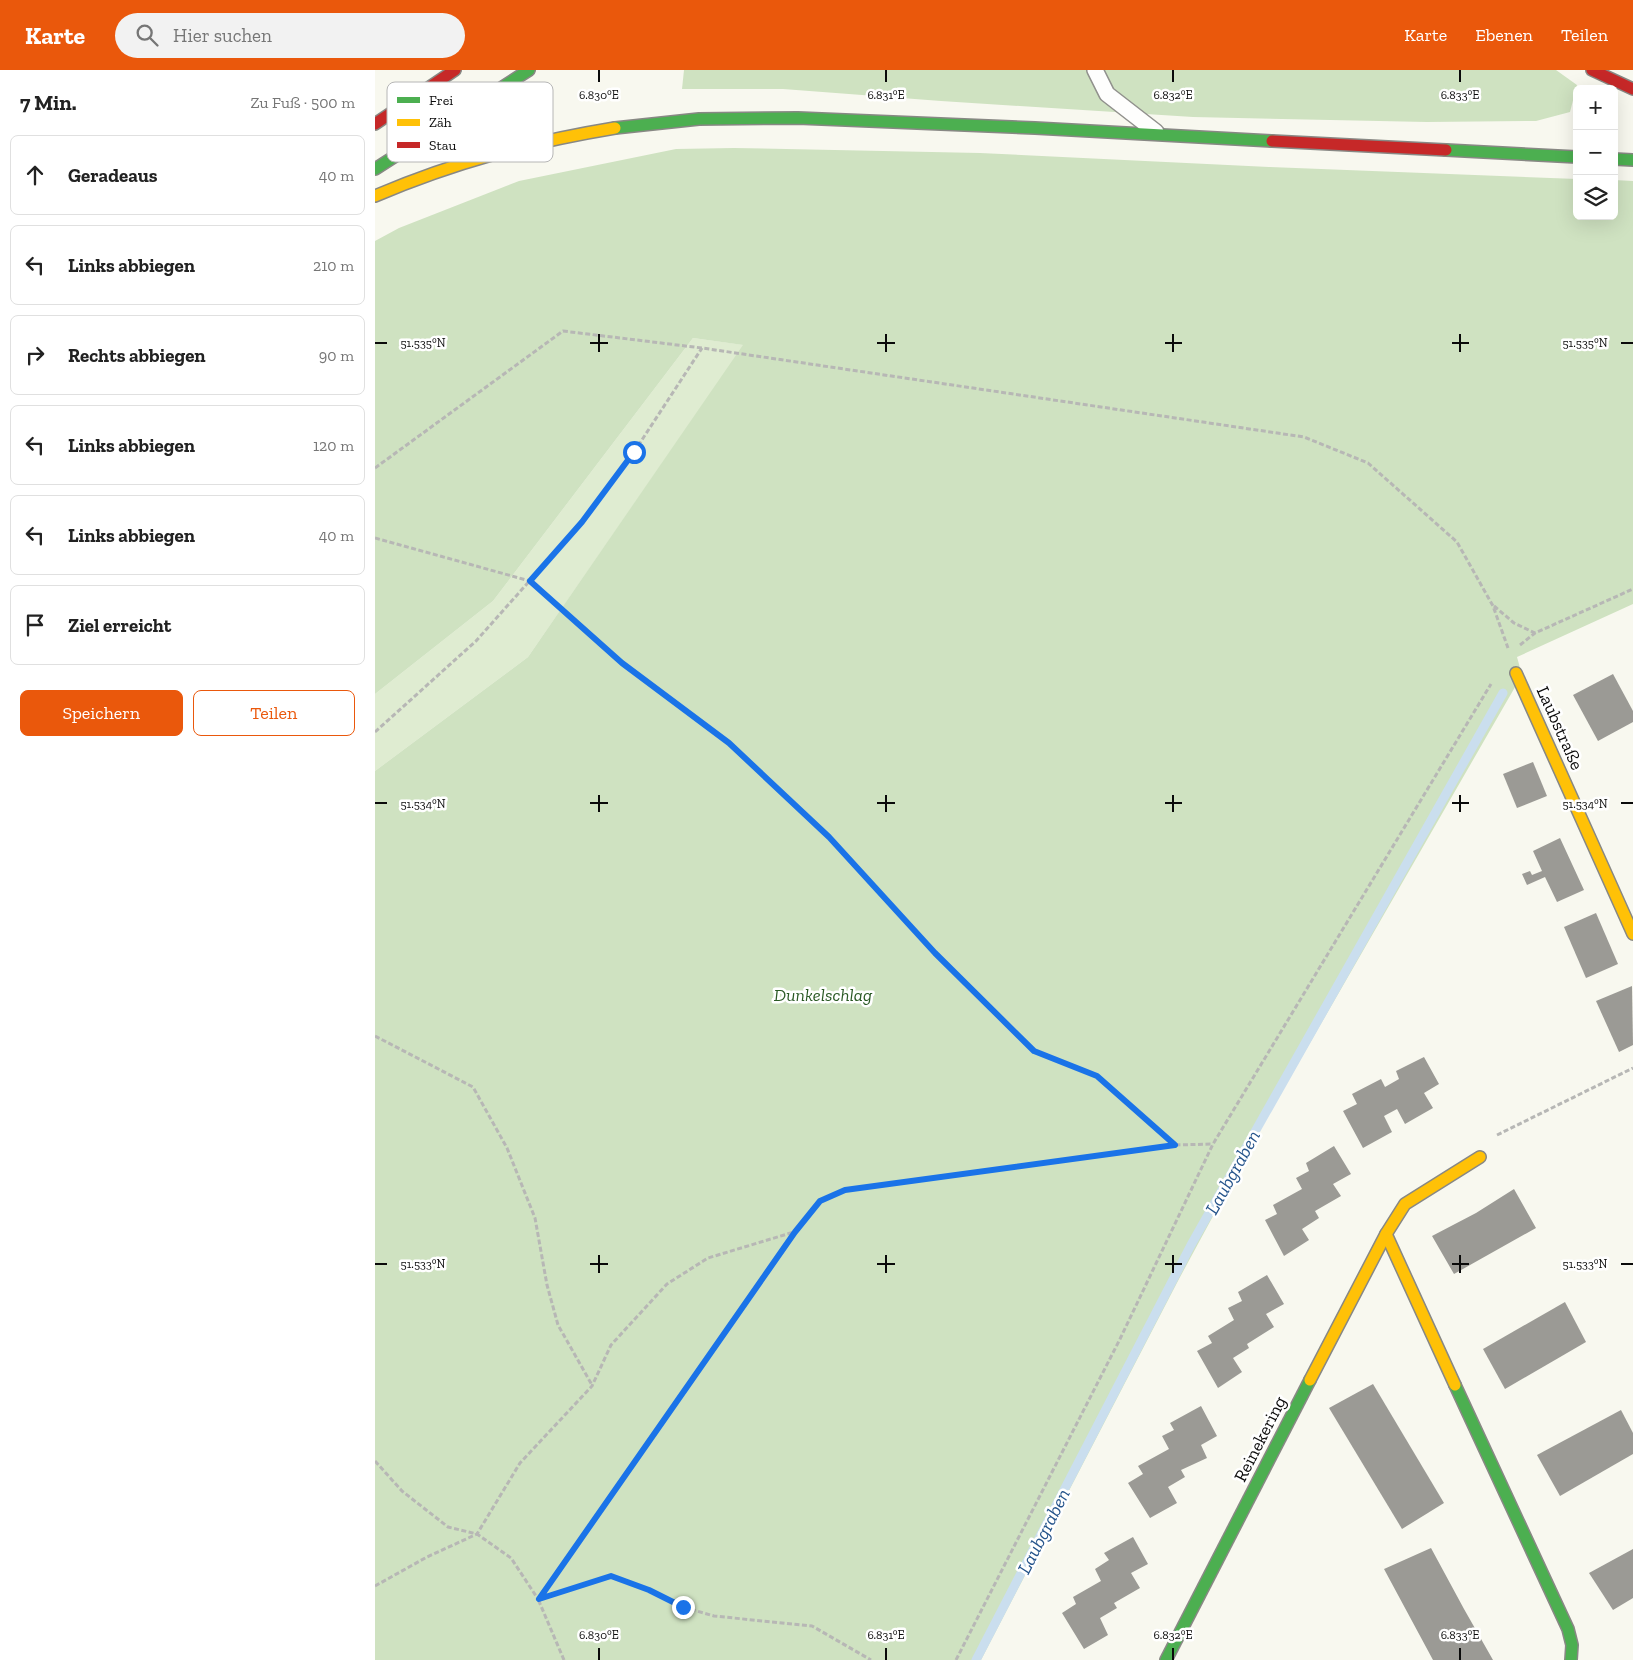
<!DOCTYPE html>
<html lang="de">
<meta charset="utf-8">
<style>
:root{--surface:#fff;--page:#f2f2f2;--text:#222;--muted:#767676;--line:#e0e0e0;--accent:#ea580c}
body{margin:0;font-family:"Zilla Slab",serif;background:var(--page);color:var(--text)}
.controls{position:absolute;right:15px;top:15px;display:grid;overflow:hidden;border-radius:8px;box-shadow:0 5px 20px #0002}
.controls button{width:45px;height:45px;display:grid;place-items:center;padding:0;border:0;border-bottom:1px solid var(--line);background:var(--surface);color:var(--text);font:25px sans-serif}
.stop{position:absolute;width:15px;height:15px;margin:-11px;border:4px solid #1a73e8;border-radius:50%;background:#fff}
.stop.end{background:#1a73e8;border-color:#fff;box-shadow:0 1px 5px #0008}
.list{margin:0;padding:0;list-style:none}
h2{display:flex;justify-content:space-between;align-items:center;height:65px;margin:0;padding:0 20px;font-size:21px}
h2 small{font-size:16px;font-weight:400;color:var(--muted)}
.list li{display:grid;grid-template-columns:32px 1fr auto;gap:15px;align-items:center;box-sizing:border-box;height:80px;margin:0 10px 10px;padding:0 10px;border:1px solid var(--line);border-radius:8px}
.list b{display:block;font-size:19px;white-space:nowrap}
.list em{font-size:16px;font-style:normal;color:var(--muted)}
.actions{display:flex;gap:10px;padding:15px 20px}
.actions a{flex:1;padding:11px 0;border:1px solid var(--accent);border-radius:8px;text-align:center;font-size:18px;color:var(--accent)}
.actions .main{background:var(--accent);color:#fff}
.icon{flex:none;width:28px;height:28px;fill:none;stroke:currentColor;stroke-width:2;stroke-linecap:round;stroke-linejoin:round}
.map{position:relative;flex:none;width:1258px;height:1590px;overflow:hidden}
header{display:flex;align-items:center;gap:30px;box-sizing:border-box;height:70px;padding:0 25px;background:var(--accent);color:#fff}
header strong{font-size:24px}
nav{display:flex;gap:28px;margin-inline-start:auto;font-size:18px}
.search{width:350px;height:45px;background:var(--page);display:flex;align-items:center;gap:12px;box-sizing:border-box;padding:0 18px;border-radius:28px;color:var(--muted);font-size:19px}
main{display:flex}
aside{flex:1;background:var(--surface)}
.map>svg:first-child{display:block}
</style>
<header>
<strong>Karte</strong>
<div class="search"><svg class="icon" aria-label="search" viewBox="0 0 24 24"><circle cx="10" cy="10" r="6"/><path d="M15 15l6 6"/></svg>Hier suchen</div>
<nav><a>Karte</a><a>Ebenen</a><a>Teilen</a></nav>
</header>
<main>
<aside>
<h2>7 Min.<small>Zu Fuß · 500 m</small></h2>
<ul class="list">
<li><svg class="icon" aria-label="ahead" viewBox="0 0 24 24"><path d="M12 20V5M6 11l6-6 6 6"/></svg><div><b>Geradeaus</b></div><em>40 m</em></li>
<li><svg class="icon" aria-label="left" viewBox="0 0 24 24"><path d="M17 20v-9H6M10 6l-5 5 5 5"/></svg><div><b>Links abbiegen</b></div><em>210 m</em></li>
<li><svg class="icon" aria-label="right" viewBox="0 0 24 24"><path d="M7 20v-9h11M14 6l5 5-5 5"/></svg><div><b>Rechts abbiegen</b></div><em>90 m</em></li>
<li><svg class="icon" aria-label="left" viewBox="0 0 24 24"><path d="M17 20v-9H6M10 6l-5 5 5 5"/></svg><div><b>Links abbiegen</b></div><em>120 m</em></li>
<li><svg class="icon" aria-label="left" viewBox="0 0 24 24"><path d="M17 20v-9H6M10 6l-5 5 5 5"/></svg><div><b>Links abbiegen</b></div><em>40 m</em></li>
<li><svg class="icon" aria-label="arrive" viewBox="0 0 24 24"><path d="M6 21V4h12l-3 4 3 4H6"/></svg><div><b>Ziel erreicht</b></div></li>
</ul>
<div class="actions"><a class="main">Speichern</a><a>Teilen</a></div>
</aside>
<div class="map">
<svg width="1258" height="1590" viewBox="0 0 1258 1590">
<rect width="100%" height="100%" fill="#f8f8ef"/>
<polygon fill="#dfecd1" points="318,268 369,275 153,587 0,701 0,624 118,531"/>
<g fill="#cfe2c1">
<polygon points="309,0 1181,0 1202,15 1195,42 1161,51 1052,52 818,47 566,31 408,19 307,19"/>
<polygon points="359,78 605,83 894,97 1202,109 1202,146 1239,146 1239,110 1258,111 1258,534 1142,587 1147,605 883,1063 804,1209 606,1590 0,1590 0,701 153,587 368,275 318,268 118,531 0,624 0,171 24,158 144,111 301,79"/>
</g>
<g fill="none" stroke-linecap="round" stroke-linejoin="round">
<polyline stroke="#cadeee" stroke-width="9" points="601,1590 816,1175 1128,623"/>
</g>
<g fill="#9b9a95">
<polygon points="1238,604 1258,641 1258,652 1223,671 1198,625"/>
<polygon points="1158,692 1172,726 1142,738 1128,704"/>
<polygon points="1185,768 1209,820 1182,832 1170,807 1152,815 1147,804 1155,801 1157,805 1167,801 1158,781"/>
<polygon points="1221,843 1243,894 1211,908 1189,857"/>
<polygon points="1257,916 1258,975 1244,982 1221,931"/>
<polygon points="1049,987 1064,1014 1049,1023 1058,1038 1030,1054 1022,1039 1009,1046 1017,1062 988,1078 968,1041 982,1034 977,1024 1006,1009 1010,1017 1024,1009 1021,1001"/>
<polygon points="959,1076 976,1104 958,1114 966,1126 940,1141 944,1148 927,1159 934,1170 909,1186 890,1150 902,1144 898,1135 927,1119 921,1108 934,1101 931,1093"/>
<polygon points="1139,1119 1161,1158 1079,1204 1057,1166 1101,1143"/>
<polygon points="892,1205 909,1234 891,1244 899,1257 872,1274 874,1278 858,1288 867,1302 843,1318 822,1281 837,1273 833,1266 859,1250 853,1238 867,1231 863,1222"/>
<polygon points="1190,1232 1211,1272 1130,1319 1108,1279"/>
<polygon points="998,1314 1069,1433 1027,1459 954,1338"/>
<polygon points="826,1336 842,1366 826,1375 832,1388 806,1400 810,1407 793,1417 802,1433 775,1448 753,1413 768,1404 763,1396 794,1379 787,1366 799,1360 795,1353"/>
<polygon points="1246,1340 1258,1363 1258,1384 1185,1426 1162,1385"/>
<polygon points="758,1467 773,1494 756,1503 765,1518 739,1533 742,1538 725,1548 733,1565 709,1579 687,1543 701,1534 698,1527 726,1511 720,1499 734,1490 729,1483"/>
<polygon points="1056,1478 1089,1539 1118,1590 1058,1590 1009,1499"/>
<polygon points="1258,1479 1258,1528 1238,1540 1214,1503"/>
</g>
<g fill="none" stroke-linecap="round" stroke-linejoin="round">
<defs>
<polyline id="lane" points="720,0 732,24 781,62"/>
<g id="fast">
<polyline points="240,58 324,49 423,48 660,58 897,71"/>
<polyline points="1071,80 1202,87"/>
<polyline points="1239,89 1258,90"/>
<polyline points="0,99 154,0"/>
<polyline points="1080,1315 1193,1559 1197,1575 1196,1590"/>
<polyline points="791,1590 935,1310"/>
</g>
<g id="slow">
<path d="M0 126C80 92 155 72 240 58"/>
<polyline points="1141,603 1258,864"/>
<polyline points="1011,1164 1080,1315"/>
<polyline points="935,1310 1011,1164 1030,1134 1105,1087"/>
</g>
<g id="jam">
<polyline points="1217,0 1258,19"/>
<polyline points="0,54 80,0"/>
<polyline points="897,71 1071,80"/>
</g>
</defs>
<use href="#lane" stroke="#91918d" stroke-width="18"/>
<use href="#fast" stroke="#888884" stroke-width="14"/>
<use href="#slow" stroke="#888884" stroke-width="14"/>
<use href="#jam" stroke="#888884" stroke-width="14"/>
<g stroke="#b7b7b5" stroke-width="3" stroke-dasharray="5 2.5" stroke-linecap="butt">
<polyline points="0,398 188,261 327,278 929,367 993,393 1082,472 1118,536 1133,578"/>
<polyline points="0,468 155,511 247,593 354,673 454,767 560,883 659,981 722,1006 800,1075"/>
<polyline points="1119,536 1139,553 1160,563"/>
<polyline points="1145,575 1160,563 1258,519"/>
<polyline points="0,662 101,571 207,452 259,382 327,278"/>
<polyline points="0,966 98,1017 132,1078 160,1148 172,1215 183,1255 217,1315"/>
<polyline points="1122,1065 1258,998"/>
<polyline points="0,1391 27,1421 73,1457 102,1464 136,1488 163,1529 236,1506 274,1520 308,1537 339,1546 437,1556 496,1590"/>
<polyline points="0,1516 52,1487 102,1464 145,1393 217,1316 236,1275 292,1214 333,1188 419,1162"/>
<polyline points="189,1590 163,1529 420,1162 445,1131 470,1120 800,1075 838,1074"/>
<polyline points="581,1590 745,1269 838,1074 1116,614"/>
</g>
<use href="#lane" stroke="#fefefd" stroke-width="15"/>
<use href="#fast" stroke="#4caf50" stroke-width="11"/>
<use href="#slow" stroke="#ffc107" stroke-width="11"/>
<use href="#jam" stroke="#c62828" stroke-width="11"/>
</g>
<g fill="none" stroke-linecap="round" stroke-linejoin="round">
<polyline stroke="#1a73e8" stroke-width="6" points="259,382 207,452 155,511 247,593 354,673 454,767 560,883 659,981 722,1006 800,1075 470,1120 445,1131 420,1162 164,1529 236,1506 274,1520 308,1537"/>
</g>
<path fill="none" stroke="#0a0a0a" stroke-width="2" d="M224 0V12M511 0V12M798 0V12M1085 0V12M224 264V282M511 264V282M798 264V282M1085 264V282M0 273H12M215 273H233M502 273H520M790 273H807M1077 273H1094M1246 273H1258M224 725V742M511 725V742M798 725V742M1085 725V742M0 733H12M215 733H233M502 733H520M790 733H807M1077 733H1094M1246 733H1258M224 1185V1203M511 1185V1203M798 1185V1203M1085 1185V1203M0 1194H12M215 1194H233M502 1194H520M790 1194H807M1077 1194H1094M1246 1194H1258M224 1578V1590M511 1578V1590M798 1578V1590M1085 1578V1590"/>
<g text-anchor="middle" stroke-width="5" stroke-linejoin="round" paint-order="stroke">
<g font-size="18" fill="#0a0a0a" stroke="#fff">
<text transform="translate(1185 658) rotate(66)" y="6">Laubstraße</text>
<text transform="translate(885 1369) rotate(-63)" y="6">Reinekering</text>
</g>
<g font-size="18" font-style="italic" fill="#2a5924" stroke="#fff">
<text x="448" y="931">Dunkelschlag</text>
</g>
<g font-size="19" font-style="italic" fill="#25548b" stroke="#fff">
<text transform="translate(857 1102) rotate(-61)" y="7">Laubgraben</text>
<text transform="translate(668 1461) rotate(-63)" y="7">Laubgraben</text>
</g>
</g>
<rect x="12" y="12" width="166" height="80" rx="8" fill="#fff" stroke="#b6b6b6" stroke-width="1"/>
<rect x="22" y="27" width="23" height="6" fill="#4caf50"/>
<rect x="22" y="49" width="23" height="7" fill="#ffc107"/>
<rect x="22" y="72" width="23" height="6" fill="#c62828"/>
<g font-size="14" fill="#0a0a0a">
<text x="54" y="35">Frei</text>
<text x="54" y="57">Zäh</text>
<text x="54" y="80">Stau</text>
</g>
<g font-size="12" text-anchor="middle" fill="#0a0a0a" stroke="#fff" stroke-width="5" stroke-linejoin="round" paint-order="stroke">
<text x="224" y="29">6.830°E</text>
<text x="511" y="29">6.831°E</text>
<text x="798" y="29">6.832°E</text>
<text x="1085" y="29">6.833°E</text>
<text x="48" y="277">51.535°N</text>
<text x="1210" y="277">51.535°N</text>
<text x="48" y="738">51.534°N</text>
<text x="1210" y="738">51.534°N</text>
<text x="48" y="1198">51.533°N</text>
<text x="1210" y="1198">51.533°N</text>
<text x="224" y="1569">6.830°E</text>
<text x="511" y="1569">6.831°E</text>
<text x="798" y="1569">6.832°E</text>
<text x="1085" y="1569">6.833°E</text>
</g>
</svg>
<div class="controls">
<button>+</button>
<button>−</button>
<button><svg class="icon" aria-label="layers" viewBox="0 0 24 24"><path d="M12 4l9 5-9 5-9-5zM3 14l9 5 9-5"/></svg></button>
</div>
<div class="stop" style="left:259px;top:382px"></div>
<div class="stop end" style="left:308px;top:1537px"></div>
</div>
</main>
